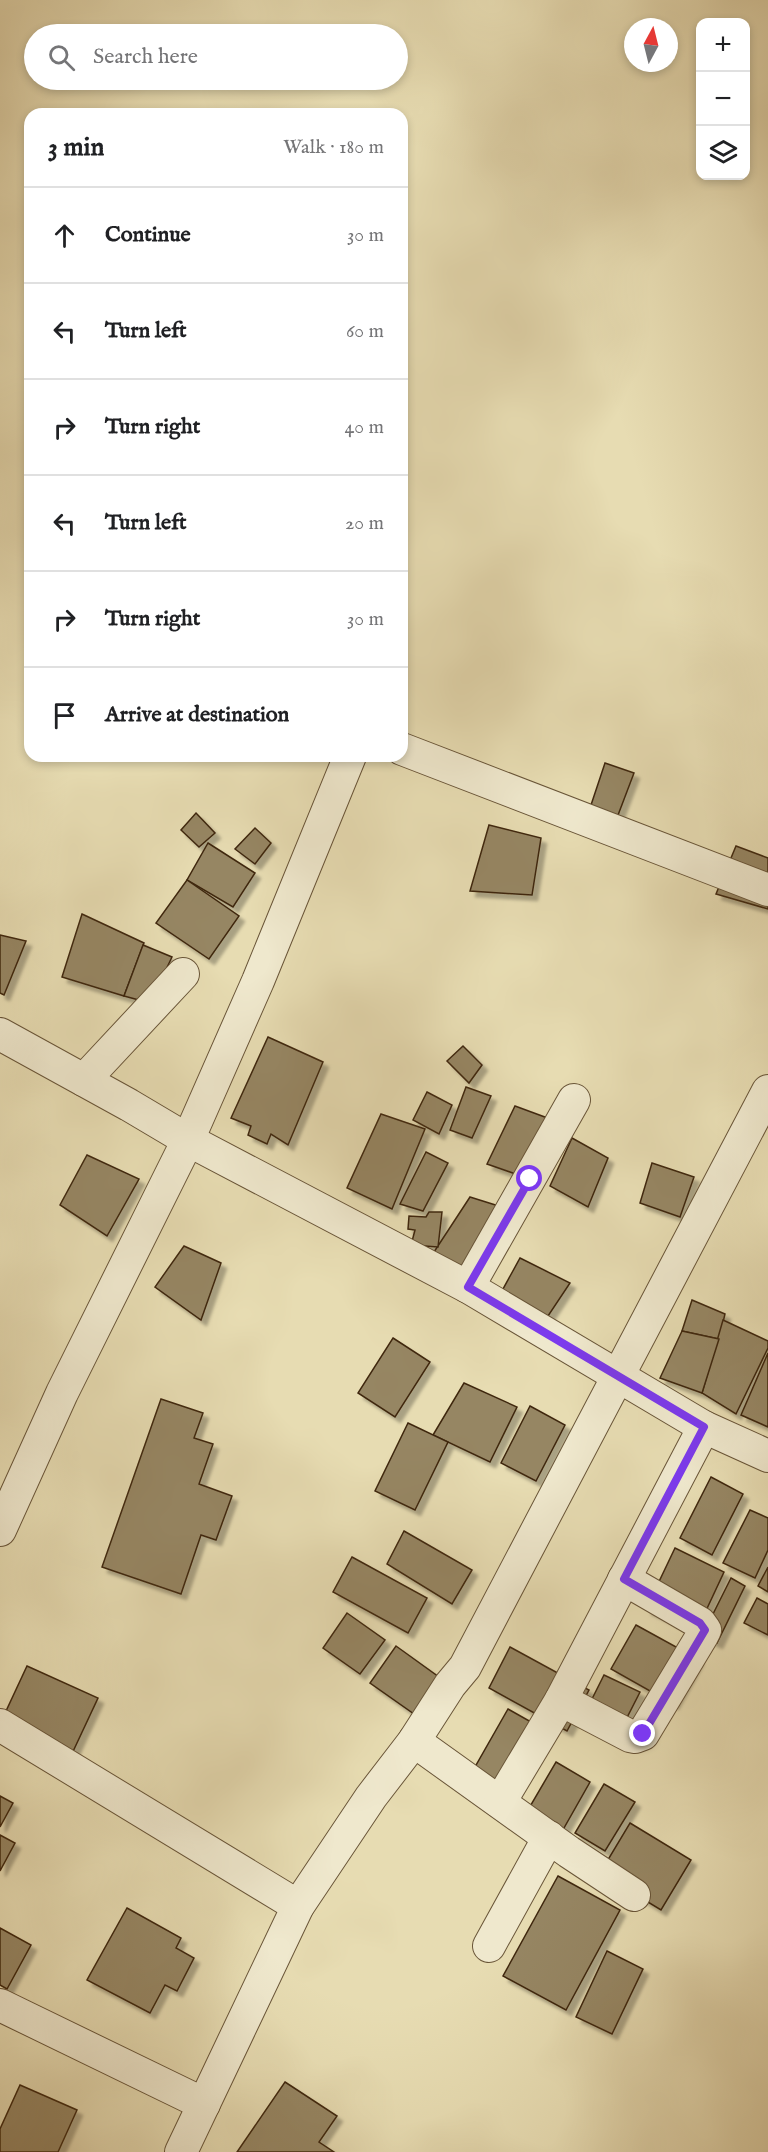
<!DOCTYPE html>
<meta charset="utf-8">
<style>
:root{--surface:#fff;--page:#f2f2f2;--text:#202124;--muted:#757577;--line:#e0e0e0}
body{margin:0;font-family:"IM FELL English",serif;background:var(--page);color:var(--text)}
.controls{position:absolute;right:18px;top:18px;display:grid;overflow:hidden;border-radius:12px;box-shadow:0 3px 9px #0003}
.controls button{width:54px;height:54px;display:grid;place-items:center;padding:0;border:0;border-bottom:2px solid var(--line);background:var(--surface);color:var(--text);font:30px sans-serif}
.compass{position:absolute;left:624px;top:18px;width:54px;height:54px;border-radius:50%;background:var(--surface);box-shadow:0 3px 9px #0003;rotate:7deg}
.stop{position:absolute;width:18px;height:18px;margin:-14px;border:4px solid #7c3aed;border-radius:50%;background:#fff}
.stop.end{background:#7c3aed;border-color:#fff;box-shadow:0 2px 6px #0008}
.list{margin:0;padding:0;list-style:none}
h2{display:flex;justify-content:space-between;align-items:center;height:78px;margin:0;padding:0 24px;font-size:26px}
h2 small{font-size:20px;font-weight:400;color:var(--muted)}
.list li{display:grid;grid-template-columns:39px 1fr auto;gap:18px;align-items:center;box-sizing:border-box;height:96px;padding:0 24px;border-top:2px solid var(--line)}
.list b{display:block;font-size:22px;white-space:nowrap}
.list em{font-size:20px;font-style:normal;color:var(--muted)}
.icon{flex:none;width:33px;height:33px;fill:none;stroke:currentColor;stroke-width:2;stroke-linecap:round;stroke-linejoin:round}
.map{position:relative;flex:none;width:768px;height:2152px;overflow:hidden}
.search{position:absolute;background:var(--surface);box-shadow:0 3px 9px #0003;left:24px;top:24px;width:384px;height:66px;display:flex;align-items:center;gap:15px;box-sizing:border-box;padding:0 21px;border-radius:33px;color:var(--muted);font-size:22px}
.panel{position:absolute;background:var(--surface);box-shadow:0 3px 9px #0003;left:24px;top:108px;width:384px;height:654px;border-radius:18px}
.map>svg:first-child{display:block}
</style>
<div class="map">
<svg width="768" height="2152" viewBox="0 0 768 2152">
<defs>
<filter id="shadow"><feDropShadow dx="5.5" dy="5.5" stdDeviation="1.5" flood-color="#0004"/></filter>
</defs>
<rect width="100%" height="100%" fill="#e7dcb2"/>
<filter id="stains"><feTurbulence type="fractalNoise" baseFrequency=".00333" numOctaves="4"/><feColorMatrix values="0 0 0 0 .2 0 0 0 0 .09 0 0 0 0 .02 0 0 0 .5 -.17"/></filter>
<radialGradient id="worn" r=".72"><stop offset=".6" stop-color="#630" stop-opacity="0"/><stop offset="1" stop-color="#630" stop-opacity=".3"/></radialGradient>
<g fill="#968664" stroke="#3f280f" stroke-width="1.5" filter="url(#shadow)">
<polygon points="605,763 634,773 615,823 588,814"/>
<polygon points="196,813 215,833 199,847 181,830"/>
<polygon points="489,825 541,838 532,895 470,891"/>
<polygon points="255,828 271,843 255,864 235,849"/>
<polygon points="208,843 255,873 233,907 187,880"/>
<polygon points="736,846 768,858 768,909 716,894"/>
<polygon points="187,880 239,916 209,959 156,923"/>
<polygon points="82,914 144,943 124,996 62,977"/>
<polygon points="0,935 26,941 4,995 0,993"/>
<polygon points="143,945 172,957 150,1003 124,996"/>
<polygon points="268,1037 323,1062 288,1145 271,1134 267,1144 248,1135 251,1126 231,1118"/>
<polygon points="463,1046 482,1065 469,1083 447,1061"/>
<polygon points="466,1087 491,1096 472,1138 450,1130"/>
<polygon points="427,1092 452,1105 439,1134 413,1120"/>
<polygon points="515,1106 561,1123 530,1179 487,1164"/>
<polygon points="381,1114 425,1129 392,1209 347,1188"/>
<polygon points="572,1138 608,1158 588,1207 550,1186"/>
<polygon points="426,1152 448,1163 423,1211 400,1204"/>
<polygon points="87,1155 139,1179 107,1236 60,1205"/>
<polygon points="652,1163 694,1177 680,1217 640,1203"/>
<polygon points="470,1197 505,1208 468,1274 432,1255"/>
<polygon points="429,1212 442,1212 438,1247 411,1245 415,1230 408,1229 409,1216 426,1217"/>
<polygon points="184,1246 221,1263 201,1320 155,1287"/>
<polygon points="520,1258 570,1283 542,1325 497,1300"/>
<polygon points="692,1300 725,1314 719,1339 682,1331"/>
<polygon points="723,1320 768,1341 768,1348 736,1414 702,1393"/>
<polygon points="682,1331 719,1339 702,1393 660,1378"/>
<polygon points="393,1338 430,1362 395,1417 358,1393"/>
<polygon points="768,1353 768,1427 741,1415"/>
<polygon points="464,1383 517,1407 490,1462 433,1435"/>
<polygon points="161,1399 203,1413 194,1438 213,1444 199,1484 232,1496 216,1540 201,1535 181,1594 102,1567"/>
<polygon points="530,1406 565,1425 536,1481 501,1463"/>
<polygon points="408,1423 448,1442 415,1510 375,1491"/>
<polygon points="711,1477 743,1494 712,1555 680,1538"/>
<polygon points="750,1510 768,1518 768,1550 755,1578 723,1563"/>
<polygon points="404,1531 472,1570 452,1604 387,1564"/>
<polygon points="675,1548 724,1572 696,1632 646,1609"/>
<polygon points="352,1557 427,1598 408,1633 333,1592"/>
<polygon points="768,1567 768,1592 758,1586"/>
<polygon points="731,1578 745,1586 717,1643 702,1636"/>
<polygon points="757,1598 768,1604 768,1635 744,1623"/>
<polygon points="347,1613 385,1640 360,1674 323,1648"/>
<polygon points="636,1625 698,1659 673,1704 611,1669"/>
<polygon points="396,1646 450,1685 424,1721 370,1683"/>
<polygon points="510,1647 589,1690 567,1731 489,1688"/>
<polygon points="27,1666 98,1698 69,1760 0,1724"/>
<polygon points="604,1675 640,1692 616,1739 581,1721"/>
<polygon points="508,1709 540,1727 503,1792 471,1774"/>
<polygon points="556,1762 590,1782 560,1835 525,1815"/>
<polygon points="604,1784 635,1802 605,1851 575,1833"/>
<polygon points="0,1796 13,1803 0,1827"/>
<polygon points="630,1823 691,1860 661,1910 600,1873"/>
<polygon points="0,1835 15,1843 0,1871"/>
<polygon points="558,1876 620,1910 566,2010 503,1976"/>
<polygon points="127,1908 181,1938 176,1948 194,1958 177,1991 165,1985 150,2013 87,1980"/>
<polygon points="0,1928 31,1945 7,1989 0,1985"/>
<polygon points="607,1951 643,1969 612,2034 576,2017"/>
<polygon points="285,2082 337,2116 319,2142 334,2152 237,2152"/>
<polygon points="20,2085 77,2110 58,2152 0,2152 0,2129"/>
</g>
<g fill="none" stroke-linecap="round" stroke-linejoin="round">
<defs>
<g id="street">
<polyline points="402,749 768,890"/>
<polyline points="0,1034 129,1105 188,1140 468,1287 704,1427 768,1456"/>
<polyline points="84,1080 183,974"/>
<polyline points="468,1287 574,1100"/>
<polyline points="0,1530 62,1393 188,1140 258,981 350,756"/>
<polyline points="561,1700 630,1736 635,1737 643,1734 702,1636 705,1630 700,1623 624,1579"/>
<polyline points="0,1725 298,1906"/>
<polyline points="414,1741 569,1852 634,1895"/>
<polyline points="500,1802 561,1700 704,1427"/>
<polyline points="489,1946 549,1837"/>
<polyline points="0,2005 204,2104"/>
<polyline points="181,2152 298,1906 371,1797 414,1741 450,1685 465,1667 768,1091"/>
</g>
</defs>
<use href="#street" stroke="#695538" stroke-width="34"/>
<use href="#street" stroke="#efe8cd" stroke-width="32"/>
</g>
<g fill="none" stroke-linecap="round" stroke-linejoin="round">
<polyline stroke="#7c3aed" stroke-width="8" points="530,1179 468,1287 704,1427 624,1579 700,1623 705,1630 643,1734"/>
</g>
<rect width="100%" height="100%" filter="url(#stains)"/>
<rect width="100%" height="100%" fill="url(#worn)"/>
</svg>
<div class="controls">
<button>+</button>
<button>−</button>
<button><svg class="icon" aria-label="layers" viewBox="0 0 24 24"><path d="M12 4l9 5-9 5-9-5zM3 14l9 5 9-5"/></svg></button>
</div>
<svg class="compass" viewBox="-18 -18 36 36"><path d="M0-13l5 13h-10z" fill="#e53935"/><path d="M0 13l5-13h-10z" fill="#757577"/></svg>
<div class="stop" style="left:530px;top:1179px"></div>
<div class="stop end" style="left:643px;top:1734px"></div>
<div class="search"><svg class="icon" aria-label="search" viewBox="0 0 24 24"><circle cx="10" cy="10" r="6"/><path d="M15 15l6 6"/></svg>Search here</div>
<section class="panel">
<h2>3 min<small>Walk · 180 m</small></h2>
<ul class="list">
<li><svg class="icon" aria-label="ahead" viewBox="0 0 24 24"><path d="M12 20V5M6 11l6-6 6 6"/></svg><div><b>Continue</b></div><em>30 m</em></li>
<li><svg class="icon" aria-label="left" viewBox="0 0 24 24"><path d="M17 20v-9H6M10 6l-5 5 5 5"/></svg><div><b>Turn left</b></div><em>60 m</em></li>
<li><svg class="icon" aria-label="right" viewBox="0 0 24 24"><path d="M7 20v-9h11M14 6l5 5-5 5"/></svg><div><b>Turn right</b></div><em>40 m</em></li>
<li><svg class="icon" aria-label="left" viewBox="0 0 24 24"><path d="M17 20v-9H6M10 6l-5 5 5 5"/></svg><div><b>Turn left</b></div><em>20 m</em></li>
<li><svg class="icon" aria-label="right" viewBox="0 0 24 24"><path d="M7 20v-9h11M14 6l5 5-5 5"/></svg><div><b>Turn right</b></div><em>30 m</em></li>
<li><svg class="icon" aria-label="arrive" viewBox="0 0 24 24"><path d="M6 21V4h12l-3 4 3 4H6"/></svg><div><b>Arrive at destination</b></div></li>
</ul>
</section>
</div>
